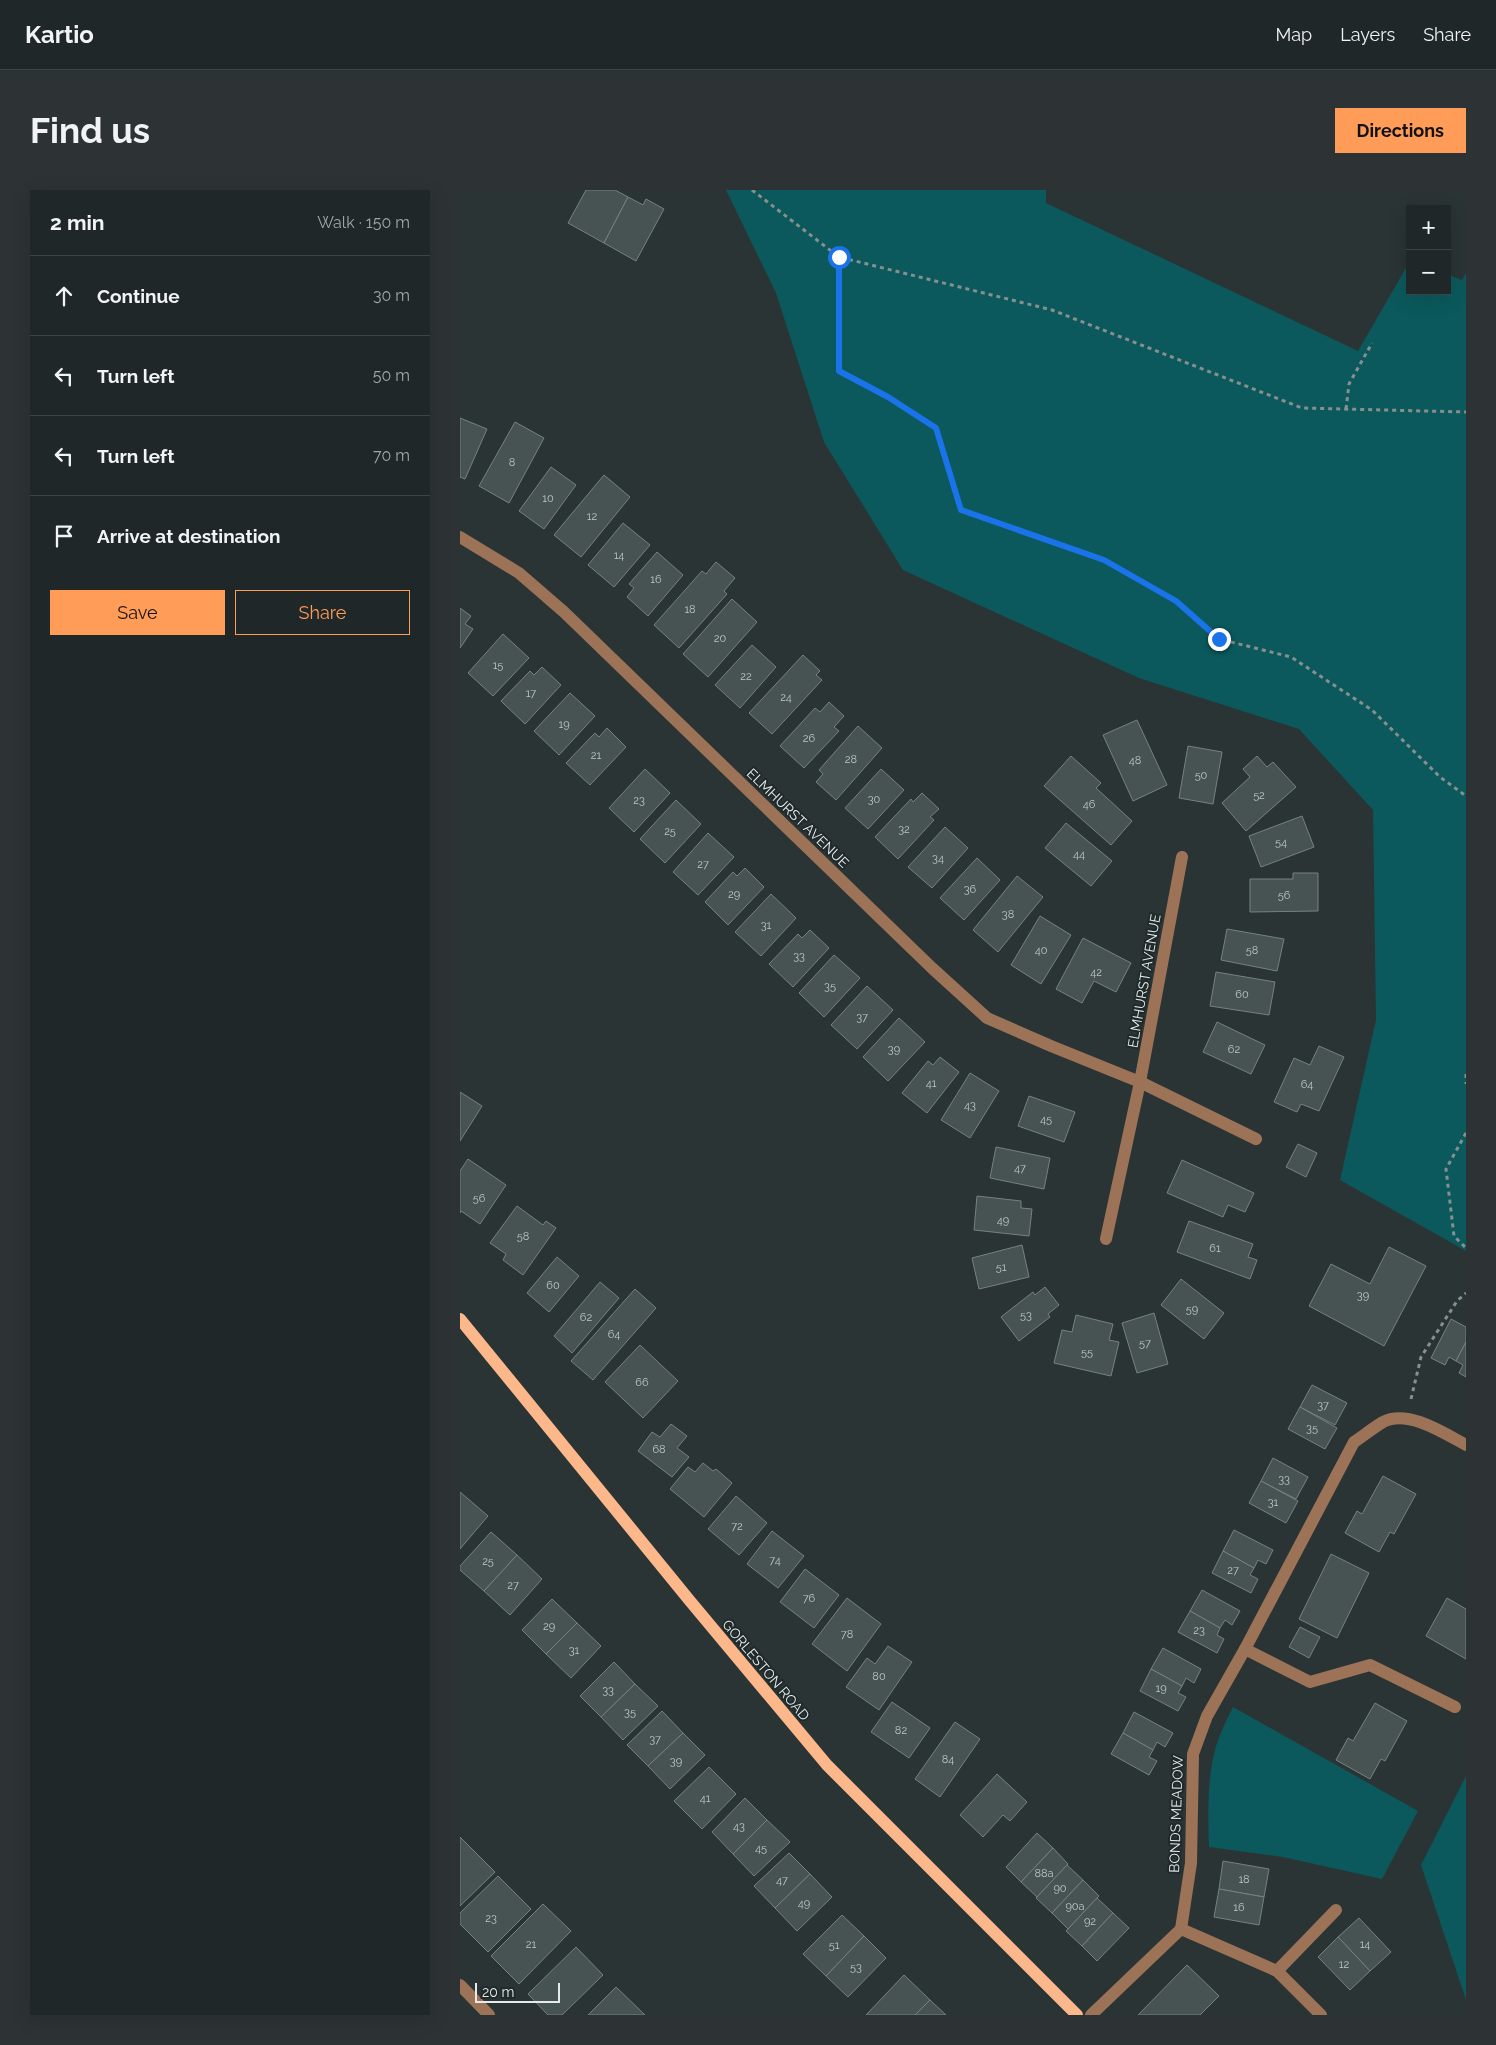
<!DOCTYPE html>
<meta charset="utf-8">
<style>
:root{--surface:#202728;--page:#2d3334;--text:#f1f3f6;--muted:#a2a5a8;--line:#3d4445;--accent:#fe9c58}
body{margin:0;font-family:Raleway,sans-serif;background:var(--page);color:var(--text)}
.controls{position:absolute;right:15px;top:15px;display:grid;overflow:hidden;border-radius:0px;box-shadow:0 5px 20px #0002}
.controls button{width:45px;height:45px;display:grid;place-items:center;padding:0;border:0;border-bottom:1px solid var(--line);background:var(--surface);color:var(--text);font:25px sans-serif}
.scale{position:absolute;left:15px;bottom:12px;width:85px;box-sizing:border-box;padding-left:5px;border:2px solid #e5ebeb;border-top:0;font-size:14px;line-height:18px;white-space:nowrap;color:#e5ebeb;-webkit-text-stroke:4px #202a2b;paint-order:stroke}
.stop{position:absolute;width:15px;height:15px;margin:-11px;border:4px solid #1a73e8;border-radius:50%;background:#fff}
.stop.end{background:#1a73e8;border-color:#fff;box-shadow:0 1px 5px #0008}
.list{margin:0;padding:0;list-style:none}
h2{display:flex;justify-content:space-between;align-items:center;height:65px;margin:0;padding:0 20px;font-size:21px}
h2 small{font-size:16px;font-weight:400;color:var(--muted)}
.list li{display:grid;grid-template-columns:32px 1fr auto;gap:15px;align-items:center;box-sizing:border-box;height:80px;padding:0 20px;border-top:1px solid var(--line)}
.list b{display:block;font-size:19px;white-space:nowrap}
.list em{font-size:16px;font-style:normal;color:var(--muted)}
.actions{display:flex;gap:10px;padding:15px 20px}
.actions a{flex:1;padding:11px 0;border:1px solid var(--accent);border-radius:0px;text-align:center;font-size:18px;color:var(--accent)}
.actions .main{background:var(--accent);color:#111}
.icon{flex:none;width:28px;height:28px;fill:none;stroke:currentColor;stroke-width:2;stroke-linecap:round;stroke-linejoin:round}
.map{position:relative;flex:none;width:1006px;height:1825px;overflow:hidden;border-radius:0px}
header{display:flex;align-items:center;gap:30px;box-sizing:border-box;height:70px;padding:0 25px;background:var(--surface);border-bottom:1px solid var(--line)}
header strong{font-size:24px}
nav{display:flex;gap:28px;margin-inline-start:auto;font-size:18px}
.intro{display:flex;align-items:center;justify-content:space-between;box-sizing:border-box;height:120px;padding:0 30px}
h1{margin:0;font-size:35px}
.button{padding:12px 22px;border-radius:0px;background:var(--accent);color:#111;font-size:18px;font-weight:700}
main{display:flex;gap:30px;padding:0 30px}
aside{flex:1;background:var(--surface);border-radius:0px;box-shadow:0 5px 20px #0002}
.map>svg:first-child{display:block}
</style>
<header>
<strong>Kartio</strong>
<nav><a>Map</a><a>Layers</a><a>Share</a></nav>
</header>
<div class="intro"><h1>Find us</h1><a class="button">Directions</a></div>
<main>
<aside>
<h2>2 min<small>Walk · 150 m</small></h2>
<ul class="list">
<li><svg class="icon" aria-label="ahead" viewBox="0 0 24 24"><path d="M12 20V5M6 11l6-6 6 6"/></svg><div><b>Continue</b></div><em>30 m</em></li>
<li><svg class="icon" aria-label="left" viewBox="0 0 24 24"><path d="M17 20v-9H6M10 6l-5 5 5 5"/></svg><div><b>Turn left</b></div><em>50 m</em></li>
<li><svg class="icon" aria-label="left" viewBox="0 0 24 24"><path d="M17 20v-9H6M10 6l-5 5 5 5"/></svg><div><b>Turn left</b></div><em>70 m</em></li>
<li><svg class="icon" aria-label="arrive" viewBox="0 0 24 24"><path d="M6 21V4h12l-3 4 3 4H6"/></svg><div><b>Arrive at destination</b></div></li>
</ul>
<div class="actions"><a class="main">Save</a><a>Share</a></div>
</aside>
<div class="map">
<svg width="1006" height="1825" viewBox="0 0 1006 1825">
<rect width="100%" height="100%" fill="#2a3435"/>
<g fill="#0b595c">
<polygon points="266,0 586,0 586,13 898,161 950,71 950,101 987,101 987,84 1002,90 1006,83 1006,1061 880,990 916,830 913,620 839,539 679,488 443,380 364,252 316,103"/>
<path d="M773 1517 958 1621 922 1689 823 1667 749 1657C748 1625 747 1591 755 1560 759 1545 766 1531 773 1517Z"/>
<polygon points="1006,1586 1006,1810 961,1675"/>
</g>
<g fill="#475252" stroke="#768282">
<polygon points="126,0 155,0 168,7 144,53 108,33"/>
<polygon points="168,7 183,15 186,9 204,19 176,71 144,53"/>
<polygon points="0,228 27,239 5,289 0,287"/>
<polygon points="55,232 84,248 49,313 19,296"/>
<polygon points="91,277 116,295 84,339 59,321"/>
<polygon points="144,285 170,307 121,367 94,345"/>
<polygon points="163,333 190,355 154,397 128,375"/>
<polygon points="197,362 223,385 188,426 167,407 174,398 169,394"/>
<polygon points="256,372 275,388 264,401 267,404 219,458 194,435 242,381 246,384"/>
<polygon points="272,409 297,432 248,487 223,464"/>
<polygon points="0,418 11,426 5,434 13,439 0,458"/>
<polygon points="43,444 69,468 33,506 8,483"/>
<polygon points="292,455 316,477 280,518 255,495"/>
<polygon points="343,465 360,481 356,485 362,490 312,544 289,523"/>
<polygon points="82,477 101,495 65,534 41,511 70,481 74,485"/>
<polygon points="110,503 135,526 99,565 74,541"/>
<polygon points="369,512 384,526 374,537 379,541 344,578 320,556 355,518 360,522"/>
<polygon points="677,530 707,595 673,611 643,545"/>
<polygon points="398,536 422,558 376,610 356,592 363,584 359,580"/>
<polygon points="147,538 166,557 130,595 106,573 135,543 139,547"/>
<polygon points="728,556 762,562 753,614 719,608"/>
<polygon points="611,566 641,593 636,598 672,631 651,655 584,596"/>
<polygon points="797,566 807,577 813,572 836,597 786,641 762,613 790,587 783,579"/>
<polygon points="185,579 210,603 174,642 149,618"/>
<polygon points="421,579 444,600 408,639 385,618"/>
<polygon points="462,603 479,619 470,627 474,630 438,669 415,647 451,609 453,612"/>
<polygon points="216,610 241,634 205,673 180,649"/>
<polygon points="842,626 854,657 801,677 789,646"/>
<polygon points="606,633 652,671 631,696 585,658"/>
<polygon points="485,637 508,658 472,698 448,677"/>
<polygon points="248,643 274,667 238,705 213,682"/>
<polygon points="517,668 540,690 504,730 480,708"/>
<polygon points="285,678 304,697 268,735 245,712 273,682 277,686"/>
<polygon points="833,683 858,683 858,721 790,722 790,689 833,689"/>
<polygon points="557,686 583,707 538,762 513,740"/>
<polygon points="311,704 336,728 301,766 275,742"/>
<polygon points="580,726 611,745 581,794 551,775"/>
<polygon points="767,739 824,749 817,781 761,770"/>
<polygon points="350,740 369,758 333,797 309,774 338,744 342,748"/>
<polygon points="623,748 671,773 656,802 634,791 622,813 596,799"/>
<polygon points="374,765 400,788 364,827 339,803"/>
<polygon points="756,782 815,792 809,825 750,816"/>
<polygon points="407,796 433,820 397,859 371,835"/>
<polygon points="439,828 465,852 428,891 403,867"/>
<polygon points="757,832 805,855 791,884 743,862"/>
<polygon points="859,856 884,867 859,921 841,914 837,922 814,912 834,868 850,875"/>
<polygon points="480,867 499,882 467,923 442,903 468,871 473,875"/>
<polygon points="510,883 539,901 510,948 481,930"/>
<polygon points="0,902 22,916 0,951"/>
<polygon points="569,906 615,922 604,952 558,936"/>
<polygon points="838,954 857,963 846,987 826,977"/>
<polygon points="536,957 590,968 584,999 530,988"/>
<polygon points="8,969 46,995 20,1034 1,1021 0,1023 0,981"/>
<polygon points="722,970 794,1003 785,1022 768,1015 763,1027 707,1003"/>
<polygon points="517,1006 561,1011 561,1018 572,1019 569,1046 514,1040"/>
<polygon points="57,1016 83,1035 86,1031 96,1038 63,1085 43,1070 46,1064 30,1053"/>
<polygon points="729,1031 793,1054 788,1067 797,1070 790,1089 717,1062"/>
<polygon points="562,1055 569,1087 519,1099 512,1068"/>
<polygon points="929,1057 966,1076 924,1156 849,1116 871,1074 910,1094"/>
<polygon points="97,1067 119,1086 89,1122 67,1103"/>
<polygon points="721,1089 764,1123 744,1149 701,1115"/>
<polygon points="140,1092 159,1108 112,1163 94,1146"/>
<polygon points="585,1097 599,1115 588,1124 590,1127 559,1151 541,1127 573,1102 575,1105"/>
<polygon points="175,1099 196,1118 133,1190 111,1171"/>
<polygon points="694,1123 708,1174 677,1183 662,1133"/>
<polygon points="616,1125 653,1134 649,1150 659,1152 651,1186 594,1173 602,1140 612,1142"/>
<polygon points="991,1129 1006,1137 1006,1152 996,1171 989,1167 985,1175 971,1168"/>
<polygon points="1006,1152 1006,1187 999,1183 1003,1175 996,1171"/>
<polygon points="180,1155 218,1191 183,1228 145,1192"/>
<polygon points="852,1195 887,1213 875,1235 840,1217"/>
<polygon points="840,1217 877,1238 865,1259 828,1239"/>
<polygon points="211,1234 227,1246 217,1258 229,1267 212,1287 178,1261 192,1242 200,1247"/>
<polygon points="813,1268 848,1287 836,1309 801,1291"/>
<polygon points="243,1273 253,1281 256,1279 272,1293 244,1327 210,1299 228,1277 235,1282"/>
<polygon points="923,1286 956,1304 934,1344 930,1342 919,1362 885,1343 897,1321 902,1324"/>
<polygon points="801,1291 838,1311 826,1333 789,1313"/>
<polygon points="0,1302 28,1326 0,1359"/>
<polygon points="276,1306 307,1333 279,1365 248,1339"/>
<polygon points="774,1340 813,1360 806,1374 798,1370 794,1378 763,1361"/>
<polygon points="312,1341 344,1366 318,1398 287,1374"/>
<polygon points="31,1342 57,1365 24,1401 0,1380 0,1376"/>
<polygon points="763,1361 794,1378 790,1385 798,1389 791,1403 752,1383"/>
<polygon points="871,1364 909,1383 877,1448 839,1429"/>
<polygon points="57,1365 82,1389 50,1425 24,1401"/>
<polygon points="345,1379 379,1405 354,1438 320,1412"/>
<polygon points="742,1400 780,1421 772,1435 765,1430 760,1438 730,1421"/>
<polygon points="387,1408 421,1434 387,1481 352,1454"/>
<polygon points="987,1408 1006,1419 1006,1469 966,1446"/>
<polygon points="92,1409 117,1433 86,1464 62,1440"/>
<polygon points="730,1421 760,1438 757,1445 764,1449 757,1463 718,1442"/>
<polygon points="117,1433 141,1456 111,1488 86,1464"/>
<polygon points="840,1437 860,1447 849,1468 829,1457"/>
<polygon points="428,1456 452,1472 419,1520 386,1497 407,1468 415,1474"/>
<polygon points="703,1458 741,1479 734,1493 726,1488 722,1496 691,1479"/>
<polygon points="154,1472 175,1494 141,1527 120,1506"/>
<polygon points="691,1479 722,1496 718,1503 726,1507 718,1521 680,1501"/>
<polygon points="175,1494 198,1516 163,1550 141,1527"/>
<polygon points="432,1512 470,1538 449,1568 411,1542"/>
<polygon points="915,1513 947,1531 925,1571 921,1569 910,1589 876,1570 888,1548 893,1551"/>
<polygon points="202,1521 223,1543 188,1576 167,1555"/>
<polygon points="674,1522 713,1543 705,1557 697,1552 693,1560 663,1543"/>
<polygon points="495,1532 520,1549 480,1607 455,1589"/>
<polygon points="223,1543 245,1565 210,1599 188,1576"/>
<polygon points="663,1543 693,1560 689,1567 697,1571 689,1585 651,1564"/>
<polygon points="249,1577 276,1604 242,1639 214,1611"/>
<polygon points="537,1584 567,1612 550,1631 543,1625 523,1647 500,1625"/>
<polygon points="285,1608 307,1630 273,1664 252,1642"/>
<polygon points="307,1630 330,1652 294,1686 273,1664"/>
<polygon points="577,1643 593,1658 561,1692 546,1677"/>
<polygon points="0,1647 35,1682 0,1716"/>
<polygon points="593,1658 608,1674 577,1707 561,1692"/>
<polygon points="329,1663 350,1684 315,1718 294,1696"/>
<polygon points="763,1671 809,1679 804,1707 759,1699"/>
<polygon points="607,1675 623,1690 592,1723 576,1708"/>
<polygon points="350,1684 372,1707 337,1741 315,1718"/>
<polygon points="38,1686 71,1719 28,1762 0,1734 0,1723"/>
<polygon points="623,1690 639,1706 608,1739 592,1723"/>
<polygon points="759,1699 804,1707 799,1735 754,1727"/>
<polygon points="637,1708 653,1723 622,1756 606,1741"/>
<polygon points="83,1714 111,1741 59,1794 31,1766"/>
<polygon points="653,1723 669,1738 637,1771 622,1756"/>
<polygon points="382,1725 404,1746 366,1786 343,1764"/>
<polygon points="899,1728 931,1762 910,1781 878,1747"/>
<polygon points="404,1746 426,1768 388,1807 366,1786"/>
<polygon points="878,1747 910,1781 890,1800 858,1767"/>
<polygon points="116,1757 143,1785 102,1825 88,1825 68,1804"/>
<polygon points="727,1775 759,1806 740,1825 678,1825"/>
<polygon points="444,1785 470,1810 455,1825 406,1825"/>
<polygon points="156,1797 185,1825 128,1825"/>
<polygon points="470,1810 486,1825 455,1825"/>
</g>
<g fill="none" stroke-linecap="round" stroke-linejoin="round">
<g stroke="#878f8f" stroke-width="3" stroke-dasharray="4 4" stroke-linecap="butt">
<polyline points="292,0 379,67 592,120 842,218 1006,222"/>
<polyline points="379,67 379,181 428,207 476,237 501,319 644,370 716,411 759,449 831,467 912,520 980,587 1006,606"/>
<polyline points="886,219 889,194 912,153"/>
<polyline points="1006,884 1006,894"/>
<polyline points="1006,943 986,979 994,1046 1006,1058"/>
<polyline points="951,1209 961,1167 997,1111 1006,1103"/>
</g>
<g stroke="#9d7358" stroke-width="12">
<polyline points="0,347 59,383 104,422 472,778 527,828 591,856 680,892 796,949"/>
<polyline points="646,1049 680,892 722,667"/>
<polyline points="785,1459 850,1492 910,1475 995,1517"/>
<polyline points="721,1739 817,1781 861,1825"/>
<polyline points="817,1781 876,1720"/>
<polyline points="0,1795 29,1825"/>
<path d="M631 1825 721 1739 731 1673 733 1564 747 1526 785 1459 894 1252C903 1246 913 1238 923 1232 948 1219 984 1243 1006 1255"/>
</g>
<polyline stroke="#fcb78a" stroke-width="12" points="0,1129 230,1411 367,1575 617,1825"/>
</g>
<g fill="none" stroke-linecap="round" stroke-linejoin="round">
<polyline stroke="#1a73e8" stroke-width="6" points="379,67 379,181 428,207 476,238 501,320 644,370 716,411 759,449"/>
</g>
<g text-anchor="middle" stroke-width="4" stroke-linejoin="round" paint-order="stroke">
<g font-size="11" fill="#bec5c5">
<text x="52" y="276">8</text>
<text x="88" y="312">10</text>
<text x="132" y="330">12</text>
<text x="159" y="369">14</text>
<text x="196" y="393">16</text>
<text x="230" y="423">18</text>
<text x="260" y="452">20</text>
<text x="38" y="479">15</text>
<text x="286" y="490">22</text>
<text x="71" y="507">17</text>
<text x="326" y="511">24</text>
<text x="104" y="538">19</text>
<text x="349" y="552">26</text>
<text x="136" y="569">21</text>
<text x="391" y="573">28</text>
<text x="675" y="574">48</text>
<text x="741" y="589">50</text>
<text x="799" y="609">52</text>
<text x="414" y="613">30</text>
<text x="179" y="614">23</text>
<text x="629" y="618">46</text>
<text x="444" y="643">32</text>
<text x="210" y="645">25</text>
<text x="821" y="656">54</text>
<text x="619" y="668">44</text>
<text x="478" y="672">34</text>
<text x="243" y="678">27</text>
<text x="510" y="703">36</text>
<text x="274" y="708">29</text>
<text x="824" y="709">56</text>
<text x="548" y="728">38</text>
<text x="306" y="739">31</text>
<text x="581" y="764">40</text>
<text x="792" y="764">58</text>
<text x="339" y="770">33</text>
<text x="636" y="786">42</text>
<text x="370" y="800">35</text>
<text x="782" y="808">60</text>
<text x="402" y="831">37</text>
<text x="434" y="863">39</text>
<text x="774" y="863">62</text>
<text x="471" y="897">41</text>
<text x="847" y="898">64</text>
<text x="510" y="919">43</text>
<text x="586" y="933">45</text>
<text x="560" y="982">47</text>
<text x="19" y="1012">56</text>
<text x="543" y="1034">49</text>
<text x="63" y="1050">58</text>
<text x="755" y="1062">61</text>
<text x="541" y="1081">51</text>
<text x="93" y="1099">60</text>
<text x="903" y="1109">39</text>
<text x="732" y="1123">59</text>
<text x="566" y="1129">53</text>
<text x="126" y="1131">62</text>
<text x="154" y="1148">64</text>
<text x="685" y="1157">57</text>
<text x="627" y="1166">55</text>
<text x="182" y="1196">66</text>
<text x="863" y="1219">37</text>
<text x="852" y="1242">35</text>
<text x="199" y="1263">68</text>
<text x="824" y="1293">33</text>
<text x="813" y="1316">31</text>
<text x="277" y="1340">72</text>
<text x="315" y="1374">74</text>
<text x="28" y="1375">25</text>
<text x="773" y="1384">27</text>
<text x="53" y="1399">27</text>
<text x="349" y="1412">76</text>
<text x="89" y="1440">29</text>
<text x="739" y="1444">23</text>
<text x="387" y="1448">78</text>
<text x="114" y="1464">31</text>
<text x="419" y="1490">80</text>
<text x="701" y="1502">19</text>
<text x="148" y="1504">33</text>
<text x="170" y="1526">35</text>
<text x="441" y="1544">82</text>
<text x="195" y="1553">37</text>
<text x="488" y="1573">84</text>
<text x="216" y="1575">39</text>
<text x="245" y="1612">41</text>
<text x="279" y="1640">43</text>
<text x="301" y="1662">45</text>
<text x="584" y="1687">88a</text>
<text x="784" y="1693">18</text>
<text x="322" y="1694">47</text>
<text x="600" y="1702">90</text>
<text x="344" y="1717">49</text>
<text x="615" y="1720">90a</text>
<text x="779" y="1721">16</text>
<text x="31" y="1732">23</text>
<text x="630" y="1735">92</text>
<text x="71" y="1758">21</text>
<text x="905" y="1758">14</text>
<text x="374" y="1759">51</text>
<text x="884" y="1778">12</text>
<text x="396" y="1781">53</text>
</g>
<g font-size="14" fill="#e5ebeb" stroke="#202a2b">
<text transform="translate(338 628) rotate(44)" y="5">ELMHURST AVENUE</text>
<text transform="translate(684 791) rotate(-80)" y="5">ELMHURST AVENUE</text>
<text transform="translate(306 1480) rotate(50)" y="5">GORLESTON ROAD</text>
<text transform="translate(716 1624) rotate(-88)" y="5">BONDS MEADOW</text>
</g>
</g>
</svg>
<div class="controls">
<button>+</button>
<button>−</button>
</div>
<div class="scale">20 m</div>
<div class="stop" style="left:379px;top:67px"></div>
<div class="stop end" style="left:759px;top:449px"></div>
</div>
</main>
